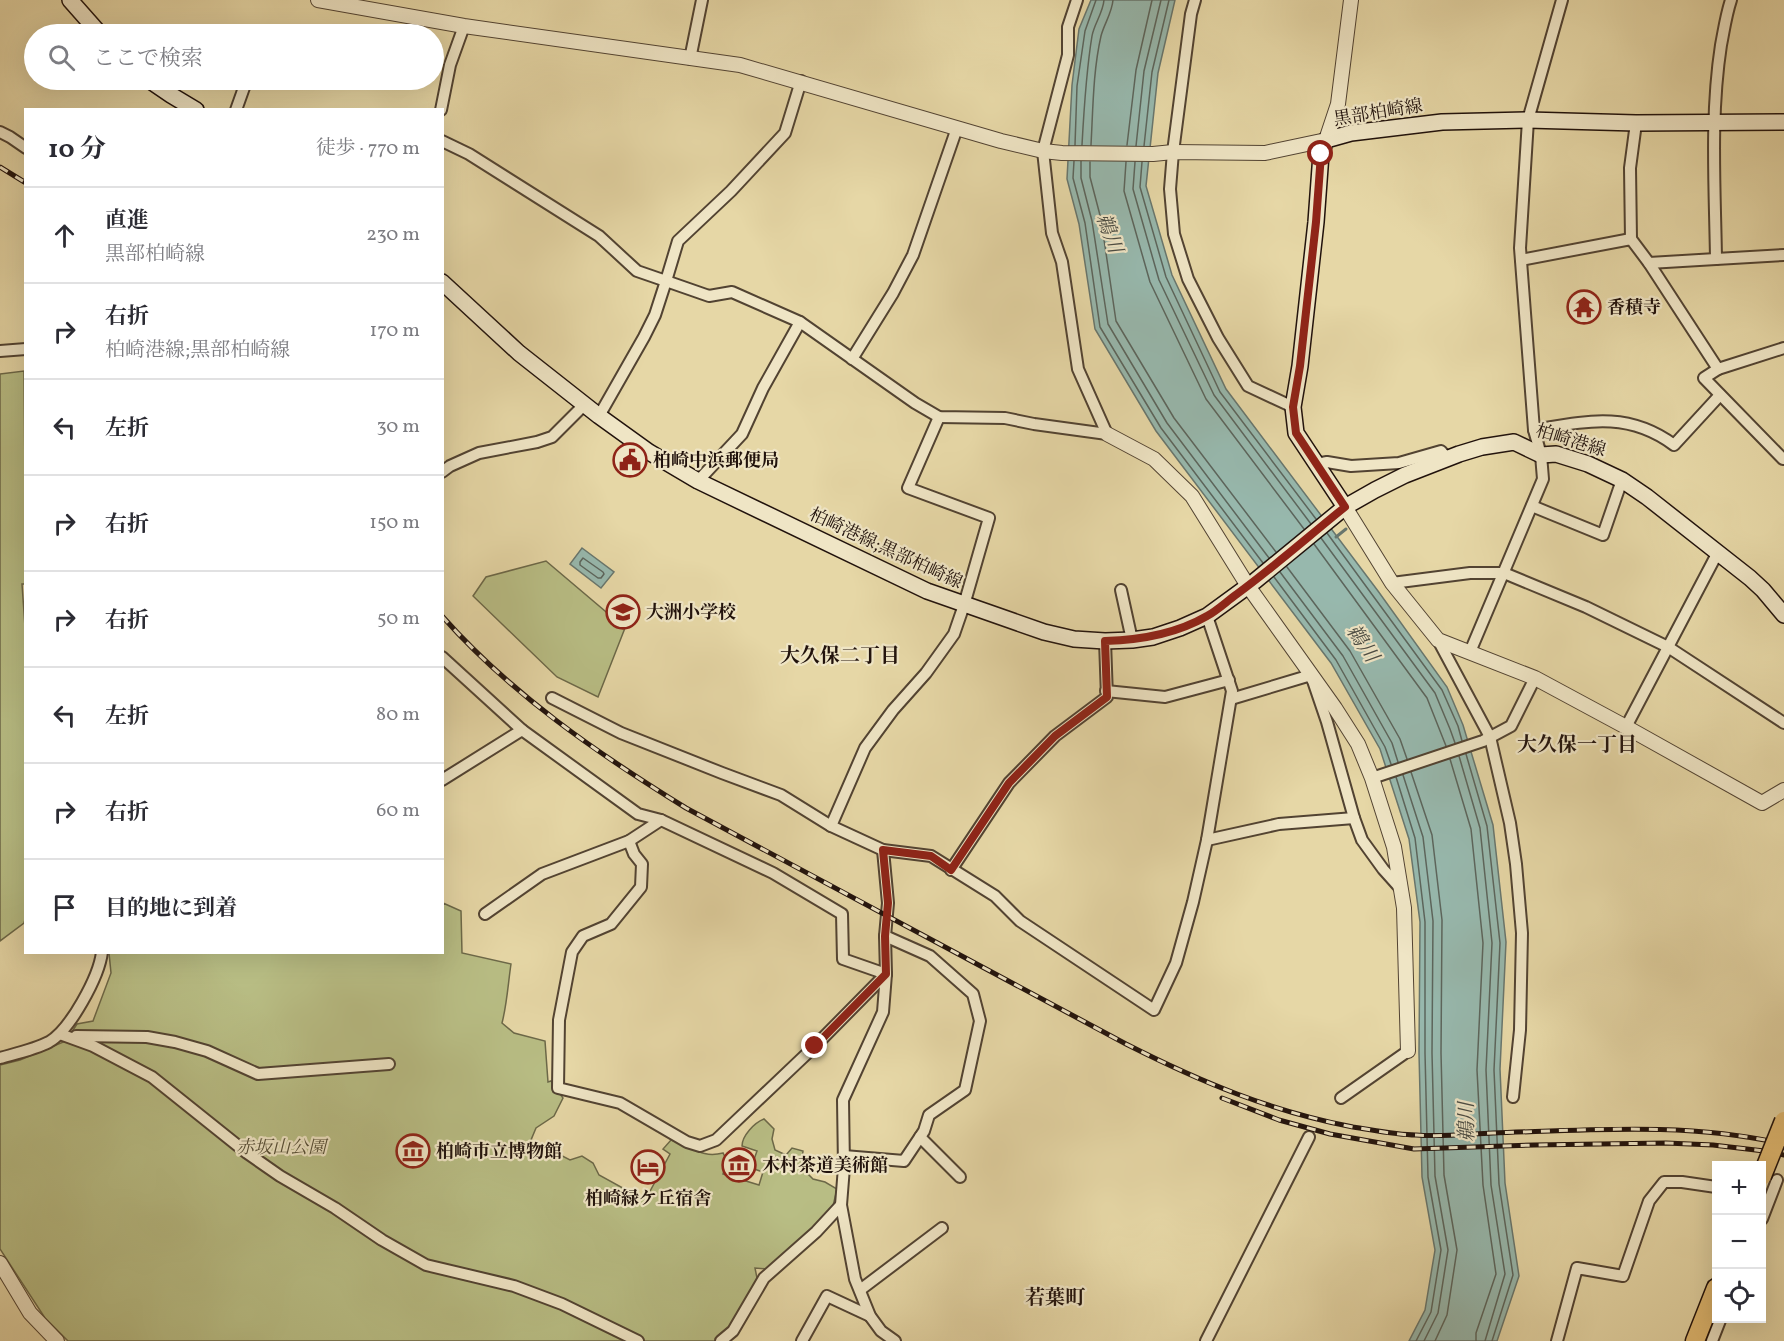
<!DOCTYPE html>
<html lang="ja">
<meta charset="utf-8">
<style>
:root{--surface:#fff;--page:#f7f7f7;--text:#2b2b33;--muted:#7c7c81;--line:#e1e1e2}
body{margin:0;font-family:Vollkorn,"Noto Serif JP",serif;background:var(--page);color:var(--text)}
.controls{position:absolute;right:18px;bottom:18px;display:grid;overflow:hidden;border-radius:0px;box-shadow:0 6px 24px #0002}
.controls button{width:54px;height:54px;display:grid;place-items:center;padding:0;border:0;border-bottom:2px solid var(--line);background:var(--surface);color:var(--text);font:30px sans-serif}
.stop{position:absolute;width:18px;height:18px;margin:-14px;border:4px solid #8f2418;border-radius:50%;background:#fff}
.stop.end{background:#8f2418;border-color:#fff;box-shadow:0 2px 6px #0008}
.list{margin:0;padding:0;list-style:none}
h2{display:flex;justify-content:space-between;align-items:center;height:78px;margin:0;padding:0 24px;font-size:26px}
h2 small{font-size:20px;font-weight:400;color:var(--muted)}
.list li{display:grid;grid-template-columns:39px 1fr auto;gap:18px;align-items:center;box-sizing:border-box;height:96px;padding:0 24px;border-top:2px solid var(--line)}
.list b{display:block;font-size:22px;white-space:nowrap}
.list p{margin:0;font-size:20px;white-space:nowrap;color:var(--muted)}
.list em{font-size:20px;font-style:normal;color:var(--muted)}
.icon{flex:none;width:33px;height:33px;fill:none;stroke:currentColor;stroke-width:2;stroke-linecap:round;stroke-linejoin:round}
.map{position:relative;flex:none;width:1784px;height:1341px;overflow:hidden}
.search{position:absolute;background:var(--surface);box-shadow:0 6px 24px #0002;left:24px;top:24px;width:420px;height:66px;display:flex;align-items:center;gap:15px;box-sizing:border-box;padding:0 21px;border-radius:33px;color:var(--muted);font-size:22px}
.panel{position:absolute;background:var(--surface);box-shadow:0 6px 24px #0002;left:24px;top:108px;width:420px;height:846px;border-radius:0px}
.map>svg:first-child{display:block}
</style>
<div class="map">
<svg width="1784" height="1341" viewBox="0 0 1784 1341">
<rect width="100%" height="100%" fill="#e6d7a6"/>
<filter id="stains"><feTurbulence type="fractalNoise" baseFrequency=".00333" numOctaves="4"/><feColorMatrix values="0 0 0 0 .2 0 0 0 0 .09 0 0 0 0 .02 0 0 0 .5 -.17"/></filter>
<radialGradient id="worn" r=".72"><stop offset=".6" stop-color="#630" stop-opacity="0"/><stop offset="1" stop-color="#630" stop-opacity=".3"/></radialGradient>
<g fill="#b8bd84" stroke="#6c6848" stroke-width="1.5">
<polygon points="24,371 26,584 22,584 26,641 26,916 24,923 0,941 0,374"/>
<polygon points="546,561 625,628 598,697 557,677 473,596 486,577"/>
<path d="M443 903 461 911 462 953 511 964C508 984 507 1004 502 1023L514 1033 545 1041 548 1082 551 1081 563 1098 554 1116 536 1128 531 1140 570 1160 582 1156 593 1163 599 1175 639 1197H644L649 1193 670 1154 663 1149 671 1140C692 1145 700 1159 723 1153L727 1161 723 1174 759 1185 763 1172 751 1168 757 1151 742 1146C742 1136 754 1123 764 1119L774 1129 772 1139 775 1150 786 1155 792 1148 803 1151 801 1167 813 1179 825 1182 837 1189 833 1206 824 1223 767 1269 755 1268 757 1278 745 1303 736 1319 716 1341H68L45 1318 0 1249V1065L20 1060 66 1041 77 1024 93 1021 111 973 109 953 442 952Z"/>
</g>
<g fill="#97b8ad" stroke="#68766d" stroke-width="1.5">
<polygon points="1091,0 1175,0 1158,73 1146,186 1172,275 1226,389 1378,591 1447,687 1463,725 1493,825 1506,942 1500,1069 1505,1183 1519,1276 1497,1341 1409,1341 1425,1310 1435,1250 1422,1177 1419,1053 1420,922 1409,839 1380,749 1331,663 1156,431 1095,329 1079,224 1067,179 1072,85 1079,29"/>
<polygon points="582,548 614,572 601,588 570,564"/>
</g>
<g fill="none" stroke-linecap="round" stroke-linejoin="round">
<g stroke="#5c655c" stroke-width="1.5">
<polyline points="1075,145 1077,86 1085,31 1096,0"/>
<path d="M1082 145C1084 108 1086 72 1092 36 1094 24 1103 13 1104 0"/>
<path d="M1091 145C1093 109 1093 71 1101 36 1104 24 1112 13 1113 0"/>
<polyline points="1127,145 1136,70 1152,0"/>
<polyline points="1136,146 1144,71 1161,0"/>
<polyline points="1144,146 1152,72 1169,0"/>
<polyline points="1074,161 1073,178 1085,223 1100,327 1161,428 1263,563"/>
<polyline points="1081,161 1081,178 1092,221 1108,324 1167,423 1269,558"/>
<polyline points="1090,162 1090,177 1101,219 1116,321 1174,418 1276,552"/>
<polyline points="1126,162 1124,191 1150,282 1206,399 1304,529"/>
<polyline points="1135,162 1133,189 1159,280 1214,395 1311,524"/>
<polyline points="1142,162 1140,187 1166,277 1220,392 1316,519"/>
<polyline points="1327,533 1442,690 1458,726 1462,741"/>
<polyline points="1321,538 1435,693 1450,729 1455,743"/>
<polyline points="1314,544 1427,698 1446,746"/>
<polygon points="583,558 603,572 604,574 601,578 598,578 580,565 580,562"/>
<polyline points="1287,567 1350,651 1400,739 1407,759"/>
<polyline points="1280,572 1343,656 1392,743 1398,762"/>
<polyline points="1274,577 1336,660 1385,747 1391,764"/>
<polyline points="1466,754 1487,826 1500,943 1494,1070 1499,1184 1513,1275 1492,1341"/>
<polyline points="1459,756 1480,828 1492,943 1486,1070 1491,1185 1505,1274 1485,1341"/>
<polyline points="1450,759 1471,829 1483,943 1477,1070 1483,1185 1496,1274 1476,1333 1476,1341"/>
<polyline points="1411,772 1432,835 1442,920 1441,1053 1444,1175 1457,1250 1447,1315 1435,1341"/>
<polyline points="1403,775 1423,837 1433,921 1432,1053 1435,1176 1448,1250 1438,1313 1424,1341"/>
<polyline points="1396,777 1415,838 1425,922 1425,1053 1428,1177 1441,1250 1431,1312 1416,1341"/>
</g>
<polyline stroke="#68766d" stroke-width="3" points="1336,537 1346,529"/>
<defs>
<g id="minor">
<polyline points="1077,0 1068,27 1068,55 1043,151 1052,233 1062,262 1078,369 1107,434"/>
<polyline points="1195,0 1191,14 1173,152 1170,189 1174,234 1188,279 1218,338 1248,386 1293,407"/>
<path d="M1731 0C1726 15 1724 30 1721 45 1710 116 1715 188 1716 259L1784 255"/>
<polyline points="690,59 702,0"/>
<polyline points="236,110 246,82"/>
<polyline points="441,110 450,65 464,26"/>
<polyline points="0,132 10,137 26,148"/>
<polyline points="442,141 469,154 599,236 637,271 666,281 678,241 731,191 785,133 801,81"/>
<polyline points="1631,239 1630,168 1636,123"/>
<polyline points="1521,260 1631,239 1649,263 1718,369 1784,348"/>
<polyline points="1649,263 1716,259"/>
<polyline points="0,351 26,349"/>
<polyline points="852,359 893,293 913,255 957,128"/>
<polyline points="1718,369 1704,378 1783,459"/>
<polyline points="599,416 644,337 655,315 666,281 709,296 732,292 800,322 915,403 939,417 1005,418 1034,424 1107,434"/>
<path d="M1534 430C1587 421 1628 411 1674 445L1720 395"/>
<polyline points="1316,464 1327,462 1351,466 1399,463 1441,451 1447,458"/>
<polyline points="442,472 450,466 479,453 537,442 552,437 584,405"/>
<polyline points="698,481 742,434 763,388 800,322"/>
<polyline points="1532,506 1603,535 1622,480"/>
<polyline points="1392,583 1470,573 1504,573 1586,607 1668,647 1784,723"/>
<polyline points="1121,590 1132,640"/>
<polyline points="1438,640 1490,737 1510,823 1516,864 1522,933 1520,1030 1513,1097"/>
<polyline points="1470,652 1543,479 1541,455 1534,430 1520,248 1528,120 1562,0"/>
<polyline points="442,657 522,730"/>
<polyline points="1106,691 1165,697 1229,680"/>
<polyline points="552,698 621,733 722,773 781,795 831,826 883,850 931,856 995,896 1020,921 1154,1010 1176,963 1193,902 1207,840 1232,691 1207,616"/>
<polyline points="1231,699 1311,675 1327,722 1354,818 1362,840 1383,869 1400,888"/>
<polyline points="1626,727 1718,552"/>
<polyline points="1372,778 1483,741 1511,726 1535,678"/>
<polyline points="442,780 522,730 638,814 661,820 773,873 842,914 843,959 886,974"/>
<polyline points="831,826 865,748 893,710 926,673 954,634 964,605 989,518 908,488 939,417"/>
<polyline points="1207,840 1279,824 1354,818"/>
<polyline points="629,841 634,854 642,864 641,887 611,924 583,936 572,952 559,1020 558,1088 620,1103 687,1142 700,1146 716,1140 815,1046 886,974"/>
<polyline points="883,850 888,903 885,936 886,974 883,1012 843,1100 844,1167 841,1205 855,1279 870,1316 881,1331 895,1341"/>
<polyline points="951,870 1009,783 1055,736 1107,697 1105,641"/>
<polyline points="485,914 542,874 629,841 661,820"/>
<polyline points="60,1034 93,1046 152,1077 247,1153 280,1176 335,1208 382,1240 426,1265 514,1286 562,1304 638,1341"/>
<polyline points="76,1036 147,1037 175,1042 207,1051 258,1074 389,1064"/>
<path d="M0 1058C14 1054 36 1049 49 1042 70 1030 99 977 102 952"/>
<polyline points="1341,1098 1408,1051"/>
<polyline points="920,1137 960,1177"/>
<polyline points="844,1156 904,1161 924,1131 929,1115 965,1090 980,1021 973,994 930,956 885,936"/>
<polyline points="1762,1219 1777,1180"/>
<polyline points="860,1290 942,1228"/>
<polyline points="721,1341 733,1331 764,1278 816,1232 841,1205"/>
<polyline points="802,1341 827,1296 870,1316"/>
<polyline points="1206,1341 1309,1137"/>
<polyline points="1557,1341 1577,1268 1623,1276 1649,1201 1664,1182 1682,1182 1716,1187"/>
<polyline points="1712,1341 1721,1318"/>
</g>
<g id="tertiary">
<polyline points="318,0 464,26 740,65 1001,141 1043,151 1062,153 1153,154 1173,152 1265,153 1326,140 1338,104 1351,0"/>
<polyline points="1107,434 1154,459 1192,496 1248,586 1335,708 1358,744 1372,778 1394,847 1404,908 1408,1051"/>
<polyline points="1345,507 1392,583 1438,640 1535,678 1626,727 1762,803 1784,790"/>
<polyline points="0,1263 30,1313 57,1341"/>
</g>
<g id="secondary">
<polyline points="70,0 100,34"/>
<polyline points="149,80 171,95 196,110"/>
<polyline points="442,282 519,353 599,416 649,452 698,481 927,591 1044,632 1074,639 1105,641 1132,640 1153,637 1180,628 1207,616 1255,581 1345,507 1375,490 1405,475 1459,454 1482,447 1514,442 1541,455 1556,454 1588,464 1622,480 1647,497 1750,578 1763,590 1784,615"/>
<polyline points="1345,507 1296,433 1293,407 1300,366 1316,222 1321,154 1326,140 1351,133 1442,122 1528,120 1636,123 1784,122"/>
</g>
<polyline id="trunk" points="1695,1341 1716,1288"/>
</defs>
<use href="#minor" stroke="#524332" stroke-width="14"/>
<use href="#tertiary" stroke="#524332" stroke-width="16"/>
<use href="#secondary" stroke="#21120c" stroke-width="18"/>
<use href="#trunk" stroke="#21120c" stroke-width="21"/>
<use href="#minor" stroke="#efe5c5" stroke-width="10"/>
<use href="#tertiary" stroke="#efe5c5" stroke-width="14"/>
<use href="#secondary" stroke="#efe5c5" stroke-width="15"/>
<use href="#trunk" stroke="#e3bc73" stroke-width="18"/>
<defs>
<g id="rail">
<polyline points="0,167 26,183"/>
<path d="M442 616C511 694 597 753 686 808L1126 1044C1201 1082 1270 1111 1353 1127 1373 1130 1395 1135 1416 1135 1441 1137 1468 1134 1493 1133 1591 1130 1688 1122 1784 1144"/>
<polyline points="1222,1098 1279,1120 1330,1134 1414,1149 1534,1145 1666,1143 1713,1145 1764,1151 1784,1155"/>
</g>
</defs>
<use href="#rail" stroke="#21120c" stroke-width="5"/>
<use href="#rail" stroke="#efe5c5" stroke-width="3" stroke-dasharray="9" stroke-linecap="butt"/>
<defs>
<polyline id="trunk-bridge" points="1762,1176 1784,1121"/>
</defs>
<use href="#trunk-bridge" stroke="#21120c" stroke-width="21" stroke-linecap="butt"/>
<use href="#trunk-bridge" stroke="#e3bc73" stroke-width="18"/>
</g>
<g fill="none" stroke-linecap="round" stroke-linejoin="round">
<path stroke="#8f2418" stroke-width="8" d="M815 1046 886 974 885 936 888 903 883 850 931 856 951 870 1009 783 1055 736 1107 697 1105 641C1140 640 1176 634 1207 616 1218 610 1227 601 1237 594 1274 567 1309 536 1345 507L1296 433 1293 407 1300 366 1316 222 1321 154"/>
</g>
<defs>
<symbol id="temple-ring" viewBox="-11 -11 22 22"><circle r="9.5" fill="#efe5c5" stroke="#8f2418" stroke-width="1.5"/><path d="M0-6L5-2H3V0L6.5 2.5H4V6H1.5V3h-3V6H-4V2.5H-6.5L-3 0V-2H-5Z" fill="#8f2418"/></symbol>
<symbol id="civic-ring" viewBox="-11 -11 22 22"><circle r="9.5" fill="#efe5c5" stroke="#8f2418" stroke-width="1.5"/><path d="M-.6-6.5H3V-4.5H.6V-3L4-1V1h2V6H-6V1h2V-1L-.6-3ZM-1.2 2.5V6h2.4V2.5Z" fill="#8f2418"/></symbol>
<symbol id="school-ring" viewBox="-11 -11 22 22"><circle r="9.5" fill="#efe5c5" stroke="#8f2418" stroke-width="1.5"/><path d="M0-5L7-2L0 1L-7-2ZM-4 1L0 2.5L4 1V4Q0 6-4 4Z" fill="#8f2418"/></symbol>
<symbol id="museum-ring" viewBox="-11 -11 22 22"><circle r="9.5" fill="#efe5c5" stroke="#8f2418" stroke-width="1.5"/><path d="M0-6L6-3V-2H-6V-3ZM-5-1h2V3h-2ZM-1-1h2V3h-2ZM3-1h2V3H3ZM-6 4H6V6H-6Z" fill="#8f2418"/></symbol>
<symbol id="hotel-ring" viewBox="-11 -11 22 22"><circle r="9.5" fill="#efe5c5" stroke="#8f2418" stroke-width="1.5"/><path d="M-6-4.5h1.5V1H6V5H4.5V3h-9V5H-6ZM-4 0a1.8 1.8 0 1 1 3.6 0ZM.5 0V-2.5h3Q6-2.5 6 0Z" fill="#8f2418"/></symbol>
</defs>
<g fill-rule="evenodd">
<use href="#temple-ring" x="1565" y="288" width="38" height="38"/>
<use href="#civic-ring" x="611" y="441" width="38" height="38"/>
<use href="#school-ring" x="604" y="593" width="38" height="38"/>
<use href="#museum-ring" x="394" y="1132" width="38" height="38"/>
<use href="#museum-ring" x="720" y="1146" width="38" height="38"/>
<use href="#hotel-ring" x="629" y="1148" width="38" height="38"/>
</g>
<g text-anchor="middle" stroke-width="4.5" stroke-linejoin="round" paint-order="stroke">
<g font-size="18" fill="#21120c" stroke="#efe5c5">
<text transform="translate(1378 112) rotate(-9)" y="6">黒部柏崎線</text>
<text transform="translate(1571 440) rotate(17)" y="6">柏崎港線</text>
<text transform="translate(886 548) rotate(25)" y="6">柏崎港線;黒部柏崎線</text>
</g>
<g font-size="18" font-weight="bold" fill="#21120c" stroke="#efe5c5" text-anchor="start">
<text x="1607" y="313">香積寺</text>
<text x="653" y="466">柏崎中浜郵便局</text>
<text x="646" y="618">大洲小学校</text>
<text x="436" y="1157">柏崎市立博物館</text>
<text x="762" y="1171">木村茶道美術館</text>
<text x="648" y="1204" text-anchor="middle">柏崎緑ケ丘宿舎</text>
</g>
<g font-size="18" font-style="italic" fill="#564e36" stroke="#efe5c5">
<text x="281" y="1153">赤坂山公園</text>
</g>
<g font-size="20" font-style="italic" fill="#4a4c44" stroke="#efe5c5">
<text transform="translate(1110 233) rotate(70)" y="7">鵜川</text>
<text transform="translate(1363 643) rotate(56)" y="7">鵜川</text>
<text transform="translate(1466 1122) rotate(-91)" y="7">鵜川</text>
</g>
<g font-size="20" font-weight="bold" fill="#21120c" stroke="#efe5c5">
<text x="840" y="662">大久保二丁目</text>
<text x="1577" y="751">大久保一丁目</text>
<text x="1055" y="1304">若葉町</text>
</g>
</g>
<rect width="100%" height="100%" filter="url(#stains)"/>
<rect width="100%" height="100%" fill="url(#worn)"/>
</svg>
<div class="controls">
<button>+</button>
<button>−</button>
<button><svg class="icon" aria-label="locate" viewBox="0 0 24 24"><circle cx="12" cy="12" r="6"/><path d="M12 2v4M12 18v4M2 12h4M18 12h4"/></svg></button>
</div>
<div class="stop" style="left:1321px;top:154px"></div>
<div class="stop end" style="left:815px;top:1046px"></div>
<div class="search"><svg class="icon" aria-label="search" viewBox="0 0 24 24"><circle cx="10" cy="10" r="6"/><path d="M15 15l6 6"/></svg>ここで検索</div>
<section class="panel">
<h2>10 分<small>徒歩 · 770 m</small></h2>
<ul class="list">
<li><svg class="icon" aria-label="ahead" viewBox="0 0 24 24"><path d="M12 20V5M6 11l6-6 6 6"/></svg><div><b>直進</b><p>黒部柏崎線</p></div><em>230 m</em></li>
<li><svg class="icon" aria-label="right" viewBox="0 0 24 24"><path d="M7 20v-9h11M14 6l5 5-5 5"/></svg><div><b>右折</b><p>柏崎港線;黒部柏崎線</p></div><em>170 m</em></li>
<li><svg class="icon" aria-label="left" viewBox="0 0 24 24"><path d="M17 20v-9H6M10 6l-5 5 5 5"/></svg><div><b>左折</b></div><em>30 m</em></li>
<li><svg class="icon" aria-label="right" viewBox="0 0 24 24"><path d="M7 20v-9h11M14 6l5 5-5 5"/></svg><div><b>右折</b></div><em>150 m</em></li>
<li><svg class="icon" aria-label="right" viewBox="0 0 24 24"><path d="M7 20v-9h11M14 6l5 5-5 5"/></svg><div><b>右折</b></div><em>50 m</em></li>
<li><svg class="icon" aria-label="left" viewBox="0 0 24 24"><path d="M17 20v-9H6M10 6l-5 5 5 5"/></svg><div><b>左折</b></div><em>80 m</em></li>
<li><svg class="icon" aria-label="right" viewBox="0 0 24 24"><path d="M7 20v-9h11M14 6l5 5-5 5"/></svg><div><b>右折</b></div><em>60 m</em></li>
<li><svg class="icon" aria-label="arrive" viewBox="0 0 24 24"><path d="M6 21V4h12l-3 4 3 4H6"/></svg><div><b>目的地に到着</b></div></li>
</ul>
</section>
</div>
